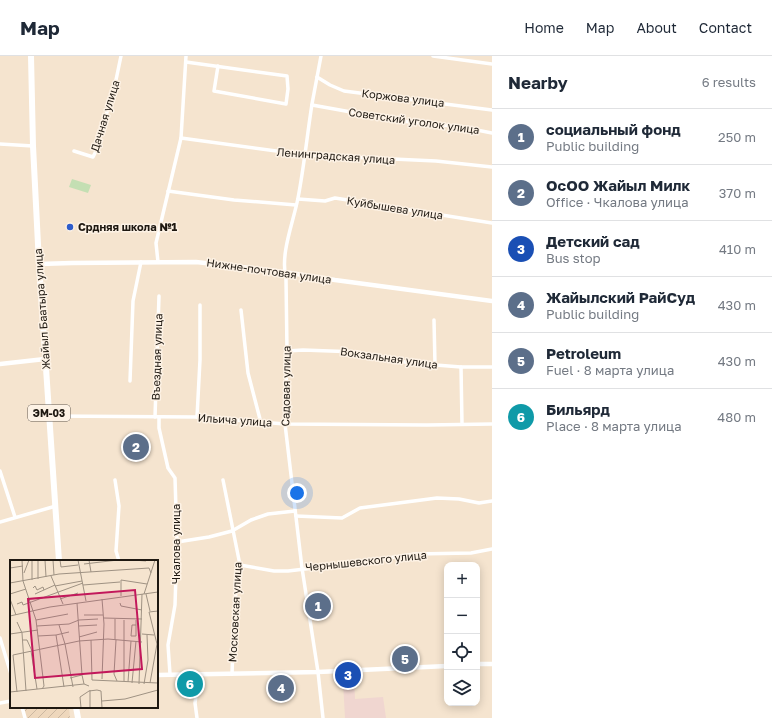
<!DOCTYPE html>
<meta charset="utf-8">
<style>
:root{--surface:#fff;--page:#f6f6f7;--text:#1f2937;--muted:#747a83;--line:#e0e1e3;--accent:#2d5ccb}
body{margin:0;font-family:"Golos Text",sans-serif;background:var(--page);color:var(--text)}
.controls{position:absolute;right:12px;bottom:12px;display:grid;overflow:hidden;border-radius:8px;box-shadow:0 2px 10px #0003}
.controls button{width:36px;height:36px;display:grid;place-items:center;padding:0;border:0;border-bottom:1px solid var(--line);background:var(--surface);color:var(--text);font:20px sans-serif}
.you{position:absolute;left:297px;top:437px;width:14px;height:14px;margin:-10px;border:3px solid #fff;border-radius:50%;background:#1a73e8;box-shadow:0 0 0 6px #1a73e833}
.badge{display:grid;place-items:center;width:26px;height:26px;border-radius:50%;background:var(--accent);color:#fff;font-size:13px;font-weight:700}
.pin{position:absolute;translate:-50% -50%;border:2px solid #fff;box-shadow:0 1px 4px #0006}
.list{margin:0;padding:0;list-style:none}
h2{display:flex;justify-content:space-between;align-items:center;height:52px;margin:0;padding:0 16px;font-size:17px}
h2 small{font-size:13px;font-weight:400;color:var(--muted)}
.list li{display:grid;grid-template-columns:26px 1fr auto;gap:12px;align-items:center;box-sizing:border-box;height:56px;padding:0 16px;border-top:1px solid var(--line)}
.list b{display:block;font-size:15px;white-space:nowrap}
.list p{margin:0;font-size:13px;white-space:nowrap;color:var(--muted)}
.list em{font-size:13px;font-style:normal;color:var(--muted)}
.icon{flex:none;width:22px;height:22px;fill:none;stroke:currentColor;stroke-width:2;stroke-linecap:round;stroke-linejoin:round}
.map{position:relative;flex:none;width:492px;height:662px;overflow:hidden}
header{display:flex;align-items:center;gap:24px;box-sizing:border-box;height:56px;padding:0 20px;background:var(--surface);border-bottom:1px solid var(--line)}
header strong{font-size:19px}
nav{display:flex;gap:22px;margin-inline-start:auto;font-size:14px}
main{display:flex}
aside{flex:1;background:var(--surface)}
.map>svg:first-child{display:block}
</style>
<header>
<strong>Map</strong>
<nav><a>Home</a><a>Map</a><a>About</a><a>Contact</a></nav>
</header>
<main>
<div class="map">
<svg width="492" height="662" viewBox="0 0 492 662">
<defs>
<pattern id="industrial-furrows" width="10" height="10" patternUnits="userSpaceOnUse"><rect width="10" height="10" fill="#eed7bc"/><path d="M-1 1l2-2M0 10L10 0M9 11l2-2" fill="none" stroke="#ccb8a1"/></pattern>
</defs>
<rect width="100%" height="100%" fill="#f5e4cf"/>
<polygon fill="url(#industrial-furrows)" points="24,651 69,651 70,662 27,662"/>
<polygon fill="#f0d6d0" points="356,618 356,622 354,622 355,643 383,641 386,662 345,662 343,626 346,625 346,619"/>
<polygon fill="#c4dfb3" points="72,123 91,129 88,137 69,131"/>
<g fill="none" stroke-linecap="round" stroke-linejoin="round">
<g stroke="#fff" stroke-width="3.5">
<path d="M321 0C318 16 315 32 312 48 307 80 304 111 298 142 293 168 280 197 286 223L287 295 285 368 302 512 318 616 323 662"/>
<polyline points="433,0 492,8"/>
<polyline points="186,6 287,20 288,33 286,48 214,35 218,10"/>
<polyline points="317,21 330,29 344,35 492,54"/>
<polyline points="312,49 401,65 462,71 492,77"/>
<polyline points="181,82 306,99 436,105 492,111"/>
<polyline points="0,88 33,90"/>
<polyline points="74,95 93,101 96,95 116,24 121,0"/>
<polyline points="168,135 234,144 296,149"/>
<polyline points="298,143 325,145 335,142 492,167"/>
<polyline points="158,206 156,187 181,82 186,0"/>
<polyline points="241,254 248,317 261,367"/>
<polyline points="434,264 435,309"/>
<polyline points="287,295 303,294 357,296 410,307 461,311 492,311"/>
<polyline points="461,311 462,368"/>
<polyline points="130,325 133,245 141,206"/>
<polyline points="49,360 197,361 285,368 427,369 492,368"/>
<polyline points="155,361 159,240"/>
<polyline points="197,361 200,304 200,249"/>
<polyline points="159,362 159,372 168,412 175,422 177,486 175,549 168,589 170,618"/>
<polyline points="0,415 15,461"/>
<polyline points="115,424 119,450 116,495 119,505"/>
<polyline points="223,424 240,509 236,532 234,564 232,618"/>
<polyline points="296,460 342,462 360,452 437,442 459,443 479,447 492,445"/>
<polyline points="0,466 56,450"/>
<polyline points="177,486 209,481 232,475 251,464 268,458 295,455"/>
<polyline points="240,509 274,515 288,515 355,507 415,498 471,497 492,493"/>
<polyline points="0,582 11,618"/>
<polyline points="0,647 11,645"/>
<polyline points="22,651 25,662"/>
<polyline points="197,662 195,647 199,619"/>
</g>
<g stroke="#fff" stroke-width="4.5">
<polyline points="39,208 72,207 196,206 284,216 335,224 492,245"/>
<polyline points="0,308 45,303"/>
<polyline points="477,608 492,608"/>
<polyline points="157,619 318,616 447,610"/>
</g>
<g stroke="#fff" stroke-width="6">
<polyline points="31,0 33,90 39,208 59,505"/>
<polyline points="76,651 78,662"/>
</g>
</g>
<circle fill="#2d5ccb" stroke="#fdf2e5" stroke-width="1.5" cx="70" cy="171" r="4"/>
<g text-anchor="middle" stroke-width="3" stroke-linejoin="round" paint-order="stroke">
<rect fill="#fdf2e5" stroke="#615951" stroke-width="1" x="28" y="349" width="42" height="16" rx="3"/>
<g font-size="10" font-weight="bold" fill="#1e1811">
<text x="49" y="361">ЭМ-03</text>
</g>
<g font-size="11" fill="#1e1811" stroke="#fdf2e5">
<text transform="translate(403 42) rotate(7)" y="4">Коржова улица</text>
<text transform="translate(105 60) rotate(-73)" y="4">Дачная улица</text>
<text transform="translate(414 65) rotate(8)" y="4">Советский уголок улица</text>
<text transform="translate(336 100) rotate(4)" y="4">Ленинградская улица</text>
<text transform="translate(395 152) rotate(9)" y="4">Куйбышева улица</text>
<text transform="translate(269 215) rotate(8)" y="4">Нижне-почтовая улица</text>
<text transform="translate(42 253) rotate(-94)" y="4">Жайыл Баатыра улица</text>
<text transform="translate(157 301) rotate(-88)" y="4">Въездная улица</text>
<text transform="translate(389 302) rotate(8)" y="4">Вокзальная улица</text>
<text transform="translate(286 330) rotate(-89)" y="4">Садовая улица</text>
<text transform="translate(235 364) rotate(4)" y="4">Ильича улица</text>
<text transform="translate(176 488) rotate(-90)" y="4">Чкалова улица</text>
<text transform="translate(366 505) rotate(-6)" y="4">Чернышевского улица</text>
<text transform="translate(235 556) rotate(-87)" y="4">Московская улица</text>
</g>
<g font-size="11" font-weight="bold" fill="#1e1811" stroke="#fdf2e5" text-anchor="start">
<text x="78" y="175">Срдняя школа №1</text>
</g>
</g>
<g transform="translate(10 504)">
<rect width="148" height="148" fill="#f5e4cf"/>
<path fill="none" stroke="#9f9283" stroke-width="1" d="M12 0 13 21 26 60 34 126 32 129M28 0V19M35 0 36 17M43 0 44 15M50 0 51 7 68 5M68 0 76 41M79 0 81 12M123 0 136 1M74 4 108 0M0 8 13 6M14 13 19 0M41 16 53 44M22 20V0M0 23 49 14 139 8 141 13M73 25 110 22M45 26 72 21M23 28 25 26 27 30 33 27 34 30M0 34 16 29M25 34 45 25M134 34 145 0M136 34 140 51M111 36V20L137 24M0 39 6 55M50 39 68 33M92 39 94 64 92 119M67 43 72 115 74 124 79 126M110 43 111 46 132 50M7 44 12 42 13 45 73 23M74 55H93M0 56 40 47 148 32M94 58 132 59M26 60 58 54M69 60 88 59M7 62 12 73 16 131M49 65 55 84M126 65H122L121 76H126V60M27 66 59 64 69 60M69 66 87 65M0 74 28 70M132 74 144 75M46 75 54 127M28 76 46 75 59 72M69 77 87 72M13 80H17L22 91M81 80 82 120 148 123M105 80V59M106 80 104 114 107 121M55 84 63 127M21 91 27 129M60 118 72 115M114 121V60M118 122 121 81M122 123 126 81M140 123 147 84 139 52 148 51M129 124 132 34M134 124 138 100 137 75M80 130V148M0 132 74 124M7 132 3 95 69 81 98 79 132 82M92 141 115 139 148 130M71 148 70 137 79 131 87 130 91 131 92 148"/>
<path fill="#c2185b" fill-opacity="0.15" stroke="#c2185b" stroke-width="2" d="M125 30 132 109 25 118 18 39Z"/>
<rect width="148" height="148" fill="none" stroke="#1e1811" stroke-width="2"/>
</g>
</svg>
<div class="controls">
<button>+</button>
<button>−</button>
<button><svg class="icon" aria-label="locate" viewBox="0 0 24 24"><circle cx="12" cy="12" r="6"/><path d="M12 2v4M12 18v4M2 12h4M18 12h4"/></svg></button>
<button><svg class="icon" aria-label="layers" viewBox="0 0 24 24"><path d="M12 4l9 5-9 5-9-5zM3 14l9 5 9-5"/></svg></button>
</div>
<div class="you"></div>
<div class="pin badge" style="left:318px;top:550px;background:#5c6f8a">1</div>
<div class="pin badge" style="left:136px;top:391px;background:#5c6f8a">2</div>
<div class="pin badge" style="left:348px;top:619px;background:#1a4fb4">3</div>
<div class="pin badge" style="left:281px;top:632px;background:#5c6f8a">4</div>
<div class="pin badge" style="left:405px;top:603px;background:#5c6f8a">5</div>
<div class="pin badge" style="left:190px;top:628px;background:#0f9aa8">6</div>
</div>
<aside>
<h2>Nearby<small>6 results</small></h2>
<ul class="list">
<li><span class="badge" style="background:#5c6f8a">1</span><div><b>социальный фонд</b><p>Public building</p></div><em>250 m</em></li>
<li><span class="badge" style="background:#5c6f8a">2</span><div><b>ОсОО Жайыл Милк</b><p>Office · Чкалова улица</p></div><em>370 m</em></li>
<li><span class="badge" style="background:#1a4fb4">3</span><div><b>Детский сад</b><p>Bus stop</p></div><em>410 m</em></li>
<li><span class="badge" style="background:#5c6f8a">4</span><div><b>Жайылский РайСуд</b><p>Public building</p></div><em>430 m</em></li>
<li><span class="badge" style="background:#5c6f8a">5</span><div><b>Petroleum</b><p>Fuel · 8 марта улица</p></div><em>430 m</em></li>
<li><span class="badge" style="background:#0f9aa8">6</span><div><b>Бильярд</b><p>Place · 8 марта улица</p></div><em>480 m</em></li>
</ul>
</aside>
</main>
